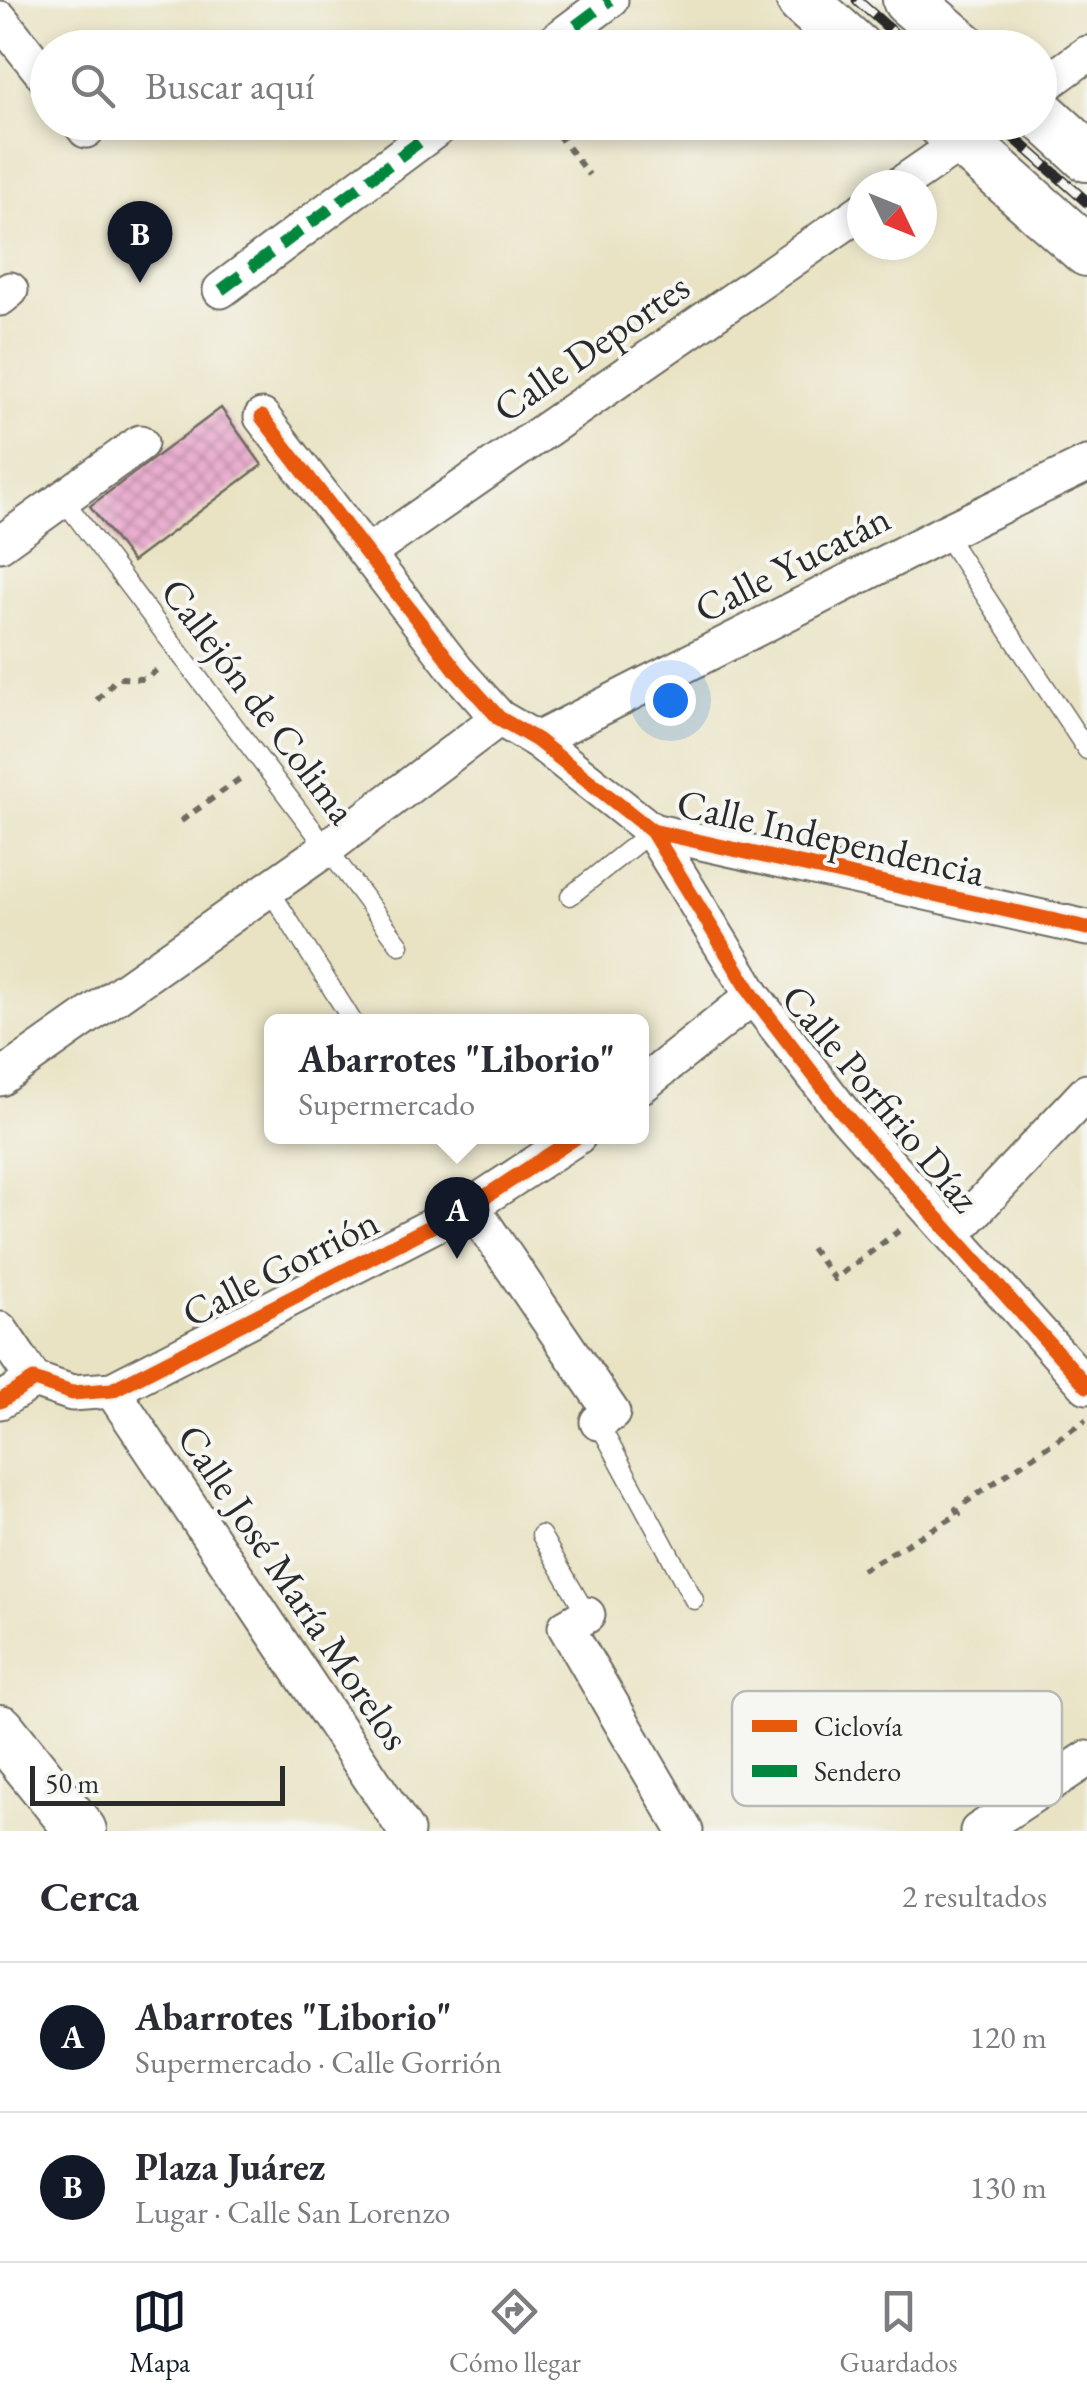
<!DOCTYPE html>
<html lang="es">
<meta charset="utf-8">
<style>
:root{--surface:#fff;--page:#f2f2f3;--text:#2b2b33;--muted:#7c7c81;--line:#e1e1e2;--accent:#111827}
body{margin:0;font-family:"EB Garamond",serif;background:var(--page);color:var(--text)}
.compass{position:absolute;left:847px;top:170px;width:90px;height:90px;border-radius:50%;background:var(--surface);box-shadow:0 5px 15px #0003;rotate:133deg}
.scale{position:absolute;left:30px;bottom:25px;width:255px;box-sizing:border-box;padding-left:10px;border:5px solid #2b2b2b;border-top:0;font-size:28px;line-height:35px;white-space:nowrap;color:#2b2b2b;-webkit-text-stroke:8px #f6f6f2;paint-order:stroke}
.you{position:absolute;left:670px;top:700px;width:35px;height:35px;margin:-25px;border:8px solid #fff;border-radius:50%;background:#1a73e8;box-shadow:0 0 0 15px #1a73e833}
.badge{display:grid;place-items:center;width:65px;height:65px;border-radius:50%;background:var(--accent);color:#fff;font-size:32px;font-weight:700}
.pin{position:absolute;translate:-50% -82px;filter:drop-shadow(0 2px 5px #0008)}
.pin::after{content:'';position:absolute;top:52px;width:35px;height:30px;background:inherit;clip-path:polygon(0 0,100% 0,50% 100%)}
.popup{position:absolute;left:264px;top:1014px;width:385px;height:130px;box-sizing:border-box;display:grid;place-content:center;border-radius:15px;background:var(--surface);filter:drop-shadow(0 2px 8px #0005);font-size:32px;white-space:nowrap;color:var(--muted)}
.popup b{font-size:38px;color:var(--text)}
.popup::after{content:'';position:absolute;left:50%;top:100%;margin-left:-20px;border:20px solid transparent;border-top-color:var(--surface)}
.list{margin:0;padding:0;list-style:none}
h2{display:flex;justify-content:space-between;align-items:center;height:130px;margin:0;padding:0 40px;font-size:42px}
h2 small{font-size:32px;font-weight:400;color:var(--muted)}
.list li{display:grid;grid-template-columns:65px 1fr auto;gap:30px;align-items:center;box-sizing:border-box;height:150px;padding:0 40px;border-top:2px solid var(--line)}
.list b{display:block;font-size:38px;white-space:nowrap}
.list p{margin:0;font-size:32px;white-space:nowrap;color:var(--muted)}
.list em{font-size:32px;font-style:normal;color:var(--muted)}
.icon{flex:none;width:55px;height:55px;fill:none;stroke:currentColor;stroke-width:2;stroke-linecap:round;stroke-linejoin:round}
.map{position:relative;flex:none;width:1087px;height:1831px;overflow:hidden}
.search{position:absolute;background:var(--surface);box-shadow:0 5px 15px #0003;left:30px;right:30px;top:30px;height:110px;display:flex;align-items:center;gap:25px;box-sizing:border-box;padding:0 35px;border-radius:55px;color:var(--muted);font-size:38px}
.sheet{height:430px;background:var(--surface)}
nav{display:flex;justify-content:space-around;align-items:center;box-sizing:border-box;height:140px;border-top:2px solid var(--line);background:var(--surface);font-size:28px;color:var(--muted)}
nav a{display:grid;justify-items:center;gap:5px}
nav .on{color:var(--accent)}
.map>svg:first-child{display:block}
</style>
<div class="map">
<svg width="1087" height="1831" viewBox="0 0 1087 1831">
<defs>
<pattern id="building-cross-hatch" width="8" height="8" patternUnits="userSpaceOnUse" patternTransform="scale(2.5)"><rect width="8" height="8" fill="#eaafd0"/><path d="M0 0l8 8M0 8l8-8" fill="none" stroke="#be8fa9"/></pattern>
</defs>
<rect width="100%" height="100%" fill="#f6f6f2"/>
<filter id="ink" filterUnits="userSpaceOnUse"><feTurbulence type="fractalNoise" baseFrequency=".01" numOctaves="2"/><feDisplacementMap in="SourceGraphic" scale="20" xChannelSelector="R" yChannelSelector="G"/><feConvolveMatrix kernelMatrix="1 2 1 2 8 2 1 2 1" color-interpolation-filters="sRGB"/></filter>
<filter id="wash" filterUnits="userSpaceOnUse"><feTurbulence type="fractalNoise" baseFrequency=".0048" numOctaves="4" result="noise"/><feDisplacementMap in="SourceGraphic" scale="40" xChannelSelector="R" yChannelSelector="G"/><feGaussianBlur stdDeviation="2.25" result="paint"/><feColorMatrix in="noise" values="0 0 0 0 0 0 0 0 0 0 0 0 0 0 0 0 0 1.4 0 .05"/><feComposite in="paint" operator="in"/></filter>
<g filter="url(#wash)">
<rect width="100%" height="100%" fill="#e9e3c4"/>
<g id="blocks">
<polygon fill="url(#building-cross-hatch)" points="221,408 262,465 132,562 90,506"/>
</g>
</g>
<g filter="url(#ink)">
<use href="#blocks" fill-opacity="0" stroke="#6e6b61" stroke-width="2.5"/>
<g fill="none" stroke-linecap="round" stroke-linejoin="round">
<defs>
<g id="lane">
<polyline points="63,499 400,945"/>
<polyline points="944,533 1087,750"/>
<polyline points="269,889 353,1022"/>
<polyline points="570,896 652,831"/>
<polyline points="598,1422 694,1600"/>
<polyline points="541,1535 587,1615"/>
</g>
<g id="street">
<polyline points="0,19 48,80"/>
<polyline points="546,48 610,0"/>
<polyline points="1040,88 1087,54"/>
<polyline points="80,122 86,130"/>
<polyline points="900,185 962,142"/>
<polyline points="221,290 446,122"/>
<polyline points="0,298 10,290"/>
<polyline points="262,417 456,670 499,718 537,740 652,831 1087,928"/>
<polyline points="0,544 140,443"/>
<polyline points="368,553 862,211"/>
<polyline points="537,740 944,533 1087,464"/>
<polyline points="652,831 753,996 843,1113 1087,1386"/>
<polyline points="0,1078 327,848 499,718"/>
<polyline points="642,1085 753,996"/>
<polyline points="471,1206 612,1413 598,1422"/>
<polyline points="953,1234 1087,1092"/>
<polyline points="0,1330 34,1380"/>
<polyline points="112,1390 406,1831"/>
<polyline points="0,1401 34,1380 72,1393 112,1390 471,1206 578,1136"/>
<polyline points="587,1615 566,1627 685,1831"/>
<polyline points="978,1831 1087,1759"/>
</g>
<g id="secondary">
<polyline points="802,0 856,48"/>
<polyline points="908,0 964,48"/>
<polyline points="1040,113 1087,156"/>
<polyline points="941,122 1087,251"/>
<polyline points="0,1730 81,1831"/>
</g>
</defs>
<use href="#lane" stroke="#6e6b61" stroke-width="21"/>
<use href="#street" stroke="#6e6b61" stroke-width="39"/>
<use href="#secondary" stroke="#6e6b61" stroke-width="54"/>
<g stroke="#6e6b61" stroke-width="6" stroke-dasharray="8 8" stroke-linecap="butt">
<polyline points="394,46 395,48"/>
<polyline points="548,122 589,175"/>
<polyline points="97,700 117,678 145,679 162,666"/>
<polyline points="181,821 245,775"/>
<polyline points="811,1248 835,1279 904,1227"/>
<polyline points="862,1570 959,1514 956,1509 1086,1420"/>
</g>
<use href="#lane" stroke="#fff" stroke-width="18"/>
<use href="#street" stroke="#fff" stroke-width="35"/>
<use href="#secondary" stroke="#fff" stroke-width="50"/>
<defs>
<g id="rail">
<polyline points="857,0 911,48"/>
<polyline points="996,122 1087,202"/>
</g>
</defs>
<use href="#rail" stroke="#2b2b2b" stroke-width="11"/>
<use href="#rail" stroke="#f6f6f2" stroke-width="8" stroke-dasharray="22" stroke-linecap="butt"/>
<g stroke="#00873e" stroke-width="12" stroke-dasharray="25 12" stroke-linecap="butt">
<polyline points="546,48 610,0"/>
<polyline points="221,290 446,122"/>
</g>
<defs>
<g id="cycleway">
<polyline points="262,417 456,670 499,718 537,740 652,831 1087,928"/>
<polyline points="652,831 753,996 843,1113 1087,1386"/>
<polyline points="0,1401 34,1380 72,1393 112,1390 471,1206 578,1136"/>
</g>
</defs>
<use href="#cycleway" stroke="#f6f6f2" stroke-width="21"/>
<use href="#cycleway" stroke="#e8590c" stroke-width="15"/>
</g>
</g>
<g text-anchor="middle" stroke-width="8" stroke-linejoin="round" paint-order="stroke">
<g font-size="40" fill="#2b2b2b" stroke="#f6f6f2">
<text transform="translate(591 347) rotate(-35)" y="14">Calle Deportes</text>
<text transform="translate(792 563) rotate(-27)" y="14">Calle Yucatán</text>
<text transform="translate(259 701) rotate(53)" y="14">Callejón de Colima</text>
<text transform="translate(831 837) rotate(13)" y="14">Calle Independencia</text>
<text transform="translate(881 1098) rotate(50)" y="14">Calle Porfirio Díaz</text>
<text transform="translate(280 1267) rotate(-27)" y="14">Calle Gorrión</text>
<text transform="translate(294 1587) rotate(56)" y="14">Calle José María Morelos</text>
</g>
</g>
<rect x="732" y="1691" width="330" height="115" rx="15" fill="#f6f6f2" stroke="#b9b9b6" stroke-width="2.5"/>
<rect x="752" y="1720" width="45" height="12" fill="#e8590c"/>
<rect x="752" y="1765" width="45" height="12" fill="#00873e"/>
<g font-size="28" fill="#2b2b2b">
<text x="814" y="1736">Ciclovía</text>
<text x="814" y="1781">Sendero</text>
</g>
</svg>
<svg class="compass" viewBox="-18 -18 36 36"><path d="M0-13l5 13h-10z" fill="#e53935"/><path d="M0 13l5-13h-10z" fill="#7c7c81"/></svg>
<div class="scale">50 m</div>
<div class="you"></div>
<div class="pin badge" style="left:457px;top:1259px">A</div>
<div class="popup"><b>Abarrotes &quot;Liborio&quot;</b>Supermercado</div>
<div class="pin badge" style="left:140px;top:283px">B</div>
<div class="search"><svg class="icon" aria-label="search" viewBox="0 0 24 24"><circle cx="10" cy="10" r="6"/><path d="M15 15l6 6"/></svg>Buscar aquí</div>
</div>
<section class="sheet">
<h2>Cerca<small>2 resultados</small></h2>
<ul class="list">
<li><span class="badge">A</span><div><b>Abarrotes &quot;Liborio&quot;</b><p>Supermercado · Calle Gorrión</p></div><em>120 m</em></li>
<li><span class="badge">B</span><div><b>Plaza Juárez</b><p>Lugar · Calle San Lorenzo</p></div><em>130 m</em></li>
</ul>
</section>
<nav>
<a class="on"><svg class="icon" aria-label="map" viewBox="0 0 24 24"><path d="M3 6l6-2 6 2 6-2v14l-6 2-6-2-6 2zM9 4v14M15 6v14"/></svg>Mapa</a>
<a><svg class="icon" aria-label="directions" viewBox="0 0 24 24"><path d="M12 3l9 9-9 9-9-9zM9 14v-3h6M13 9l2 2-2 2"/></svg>Cómo llegar</a>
<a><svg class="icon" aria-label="saved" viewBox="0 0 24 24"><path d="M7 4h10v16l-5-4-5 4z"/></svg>Guardados</a>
</nav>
